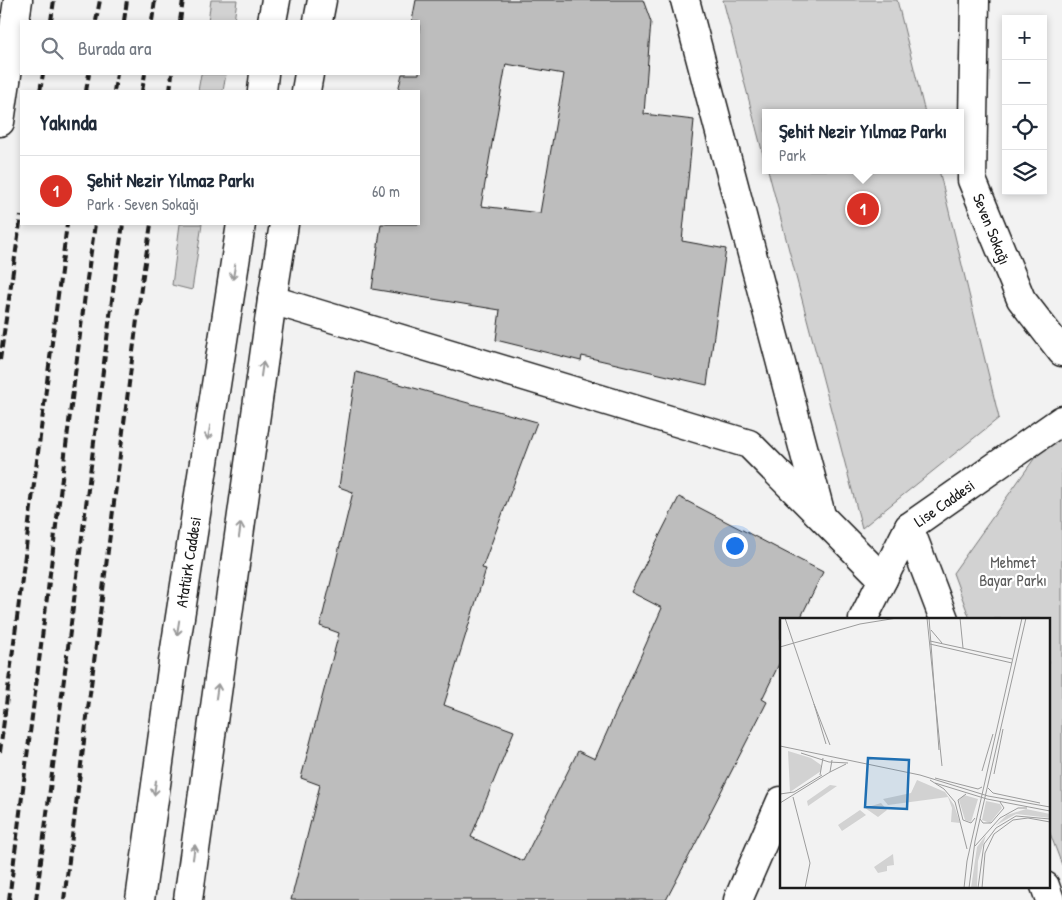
<!DOCTYPE html>
<html lang="tr">
<meta charset="utf-8">
<style>
:root{--surface:#fff;--page:#f6f6f7;--text:#1f2937;--muted:#747a83;--line:#e0e1e3;--accent:#d93025}
body{margin:0;font-family:"Patrick Hand",sans-serif;background:var(--page);color:var(--text)}
.controls{position:absolute;right:15px;top:15px;display:grid;overflow:hidden;border-radius:0px;box-shadow:0 2px 8px #0003}
.controls button{width:45px;height:45px;display:grid;place-items:center;padding:0;border:0;border-bottom:1px solid var(--line);background:var(--surface);color:var(--text);font:25px sans-serif}
.you{position:absolute;left:734px;top:545px;width:18px;height:18px;margin:-12px;border:4px solid #fff;border-radius:50%;background:#1a73e8;box-shadow:0 0 0 8px #1a73e833}
.badge{display:grid;place-items:center;width:32px;height:32px;border-radius:50%;background:var(--accent);color:#fff;font-size:16px;font-weight:700}
.pin{position:absolute;translate:-50% -50%;border:2px solid #fff;box-shadow:0 1px 5px #0006}
.popup{position:absolute;left:762px;top:109px;width:202px;height:65px;box-sizing:border-box;display:grid;place-content:center;border-radius:0px;background:var(--surface);filter:drop-shadow(0 1px 4px #0005);font-size:16px;white-space:nowrap;color:var(--muted)}
.popup b{font-size:19px;color:var(--text)}
.popup::after{content:'';position:absolute;left:50%;top:100%;margin-left:-10px;border:10px solid transparent;border-top-color:var(--surface)}
.list{margin:0;padding:0;list-style:none}
h2{display:flex;justify-content:space-between;align-items:center;height:65px;margin:0;padding:0 20px;font-size:21px}
h2 small{font-size:16px;font-weight:400;color:var(--muted)}
.list li{display:grid;grid-template-columns:32px 1fr auto;gap:15px;align-items:center;box-sizing:border-box;height:70px;padding:0 20px;border-top:1px solid var(--line)}
.list b{display:block;font-size:19px;white-space:nowrap}
.list p{margin:0;font-size:16px;white-space:nowrap;color:var(--muted)}
.list em{font-size:16px;font-style:normal;color:var(--muted)}
.icon{flex:none;width:28px;height:28px;fill:none;stroke:currentColor;stroke-width:2;stroke-linecap:round;stroke-linejoin:round}
.map{position:relative;flex:none;width:1062px;height:900px;overflow:hidden}
.search{position:absolute;background:var(--surface);box-shadow:0 2px 8px #0003;left:20px;top:20px;width:400px;height:55px;display:flex;align-items:center;gap:12px;box-sizing:border-box;padding:0 18px;border-radius:0px;color:var(--muted);font-size:19px}
.panel{position:absolute;background:var(--surface);box-shadow:0 2px 8px #0003;left:20px;top:90px;width:400px;height:135px;border-radius:0px}
.map>svg:first-child{display:block}
</style>
<div class="map">
<svg width="1062" height="900" viewBox="0 0 1062 900">
<rect width="100%" height="100%" fill="#f2f2f2"/>
<filter id="ink" filterUnits="userSpaceOnUse"><feTurbulence type="fractalNoise" baseFrequency=".02" numOctaves="2"/><feDisplacementMap in="SourceGraphic" scale="10" xChannelSelector="R" yChannelSelector="G"/><feConvolveMatrix kernelMatrix="1 2 1 2 8 2 1 2 1" color-interpolation-filters="sRGB"/></filter>
<g filter="url(#ink)">
<g fill="#d2d2d2" stroke="#777">
<polygon points="211,0 237,0 234,21 208,21"/>
<polygon points="723,0 897,0 925,113 766,113 765,162"/>
<polygon points="201,74 226,74 223,91 198,91"/>
<polygon points="768,170 939,170 999,418 862,528"/>
<polygon points="180,224 202,224 192,290 172,285"/>
<polygon points="1062,439 1062,865 1048,828 1048,619 970,619 953,573 1046,442"/>
</g>
<g fill="#bdbdbd" stroke="#1c1c1c" fill-rule="evenodd">
<path d="M416 0H643L651 22 649 45 644 114 694 120 682 241 726 249 707 385 582 356 581 361 496 340 500 310 372 289 381 224H419V91H398L402 74H419V21H412ZM506 64 564 74 540 213 481 206Z"/>
<polygon points="356,372 537,422 482,568 486,569 444,705 514,731 471,837 523,861 578,751 595,759 662,608 631,592 679,497 823,572 800,619 781,619 781,660 762,699 767,702 709,815 710,816 666,900 291,900 320,785 301,778 339,633 320,626 353,492 339,487"/>
</g>
<g fill="none" stroke-linecap="round" stroke-linejoin="round">
<defs>
<g id="minor">
<polyline points="685,0 821,515"/>
<polyline points="975,0 972,180 1021,299 1062,352"/>
<polyline points="0,122 18,0"/>
<polyline points="272,300 749,444 883,579"/>
<polyline points="909,527 944,619"/>
<polyline points="863,619 909,527 1062,420"/>
<polyline points="1045,886 1050,900"/>
<polyline points="738,900 781,801"/>
</g>
<g id="primary">
<polyline points="272,21 276,0"/>
<polyline points="318,21 322,0"/>
<polyline points="262,91 264,74"/>
<polyline points="306,91 309,74"/>
<polyline points="140,900 173,662 241,224"/>
<polyline points="188,900 272,300 284,224"/>
</g>
</defs>
<use href="#minor" stroke="#1c1c1c" stroke-width="31"/>
<use href="#primary" stroke="#1c1c1c" stroke-width="31"/>
<use href="#minor" stroke="#fff" stroke-width="28"/>
<use href="#primary" stroke="#fff" stroke-width="28"/>
<g stroke="#1c1c1c" stroke-width="4" stroke-dasharray="8 4" stroke-linecap="butt">
<polyline points="51,21 54,0"/>
<polyline points="96,21 100,0"/>
<polyline points="124,21 127,0"/>
<polyline points="152,21 155,0"/>
<polyline points="180,21 183,0"/>
<polyline points="40,91 43,74"/>
<polyline points="86,91 89,74"/>
<polyline points="114,91 117,74"/>
<polyline points="142,91 145,74"/>
<polyline points="170,91 172,74"/>
<polyline points="0,360 21,216"/>
<polyline points="0,752 67,224"/>
<polyline points="9,900 87,279 95,224"/>
<polyline points="36,900 114,284 123,224"/>
<polyline points="64,900 141,288 151,224"/>
</g>
</g>
<defs><path id="oneway-shaft" d="M-6 0H5M1.5-3L5.5 0L1.5 3" fill="none" stroke-width="1.6" stroke-linecap="round" stroke-linejoin="round" transform="scale(1.25)"/></defs>
<g stroke="#999">
<use href="#oneway-shaft" transform="translate(234 272) rotate(99)"/>
<use href="#oneway-shaft" transform="translate(262 369) rotate(-82)"/>
<use href="#oneway-shaft" transform="translate(209 433) rotate(99)"/>
<use href="#oneway-shaft" transform="translate(240 530) rotate(-82)"/>
<use href="#oneway-shaft" transform="translate(178 628) rotate(99)"/>
<use href="#oneway-shaft" transform="translate(217 691) rotate(-82)"/>
<use href="#oneway-shaft" transform="translate(155 788) rotate(98)"/>
<use href="#oneway-shaft" transform="translate(194 852) rotate(-82)"/>
</g>
</g>
<g text-anchor="middle" stroke-width="4.5" stroke-linejoin="round" paint-order="stroke">
<g font-size="16" fill="#1c1c1c" stroke="#fff">
<text transform="translate(992 229) rotate(68)" y="6">Seven Sokağı</text>
<text transform="translate(944 503) rotate(-35)" y="6">Lise Caddesi</text>
<text transform="translate(188 562) rotate(-81)" y="6">Atatürk Caddesi</text>
</g>
<g font-size="16" fill="#5c5c5c" stroke="#fff">
<text x="1013" y="568">Mehmet<tspan x="1013" dy="18">Bayar Parkı</tspan></text>
</g>
</g>
<g transform="translate(780 618)">
<rect width="270" height="270" fill="#f2f2f2"/>
<path d="M8 133 31 140 41 147V153L10 174ZM137 162 165 174 174 187 180 205 171 204 172 190 168 179 108 187 103 181 131 175ZM50 167 57 168 28 188 27 183ZM184 177 198 181 191 204 185 202 179 182ZM206 183 220 186 222 190 210 205 202 202ZM101 185 107 192 98 199 85 190ZM246 191 270 196V200L236 196 215 208 227 197ZM80 192 86 197 62 213 58 207ZM206 217 198 243 197 270H191L197 229ZM113 236 114 247 107 248V253L98 255 94 249Z" fill="#d2d2d2"/>
<path fill="none" stroke="#9c9c9c" stroke-width="1" d="M5 0 34 86M147 0 162 148M149 0 159 132M180 0 183 30M151 12 162 25M150 23 232 41M150 26 232 45M0 29 80 6 117 0M34 86 50 127M34 86 46 126M0 128 140 157 208 178 270 189M21 135 49 144 68 145M202 153 213 116M50 154 66 146M214 156 223 111M40 157 43 140M155 160 198 171 202 169M150 162 164 171 175 184 187 231M155 165 207 181 270 193M208 170 213 175 260 185M0 176 14 174 42 157M186 176 178 182 183 202 191 205 195 200M13 179 30 245 25 270M0 185 50 154 52 142M200 201 203 205H211L224 190 220 184M195 228 220 200 238 190H247M184 270 187 243 242 0M189 270 195 223 246 0M198 270 204 226 216 210 236 198 270 201M202 270 205 235 214 216 233 202 248 200 270 204"/>
<path fill="#1f6fb2" fill-opacity="0.15" stroke="#1f6fb2" stroke-width="2.5" d="M88 140 129 142 127 191 85 189Z"/>
<rect width="270" height="270" fill="none" stroke="#1c1c1c" stroke-width="2.5"/>
</g>
</svg>
<div class="controls">
<button>+</button>
<button>−</button>
<button><svg class="icon" aria-label="locate" viewBox="0 0 24 24"><circle cx="12" cy="12" r="6"/><path d="M12 2v4M12 18v4M2 12h4M18 12h4"/></svg></button>
<button><svg class="icon" aria-label="layers" viewBox="0 0 24 24"><path d="M12 4l9 5-9 5-9-5zM3 14l9 5 9-5"/></svg></button>
</div>
<div class="you"></div>
<div class="pin badge" style="left:863px;top:209px">1</div>
<div class="popup"><b>Şehit Nezir Yılmaz Parkı</b>Park</div>
<div class="search"><svg class="icon" aria-label="search" viewBox="0 0 24 24"><circle cx="10" cy="10" r="6"/><path d="M15 15l6 6"/></svg>Burada ara</div>
<section class="panel">
<h2>Yakında<small></small></h2>
<ul class="list">
<li><span class="badge">1</span><div><b>Şehit Nezir Yılmaz Parkı</b><p>Park · Seven Sokağı</p></div><em>60 m</em></li>
</ul>
</section>
</div>
